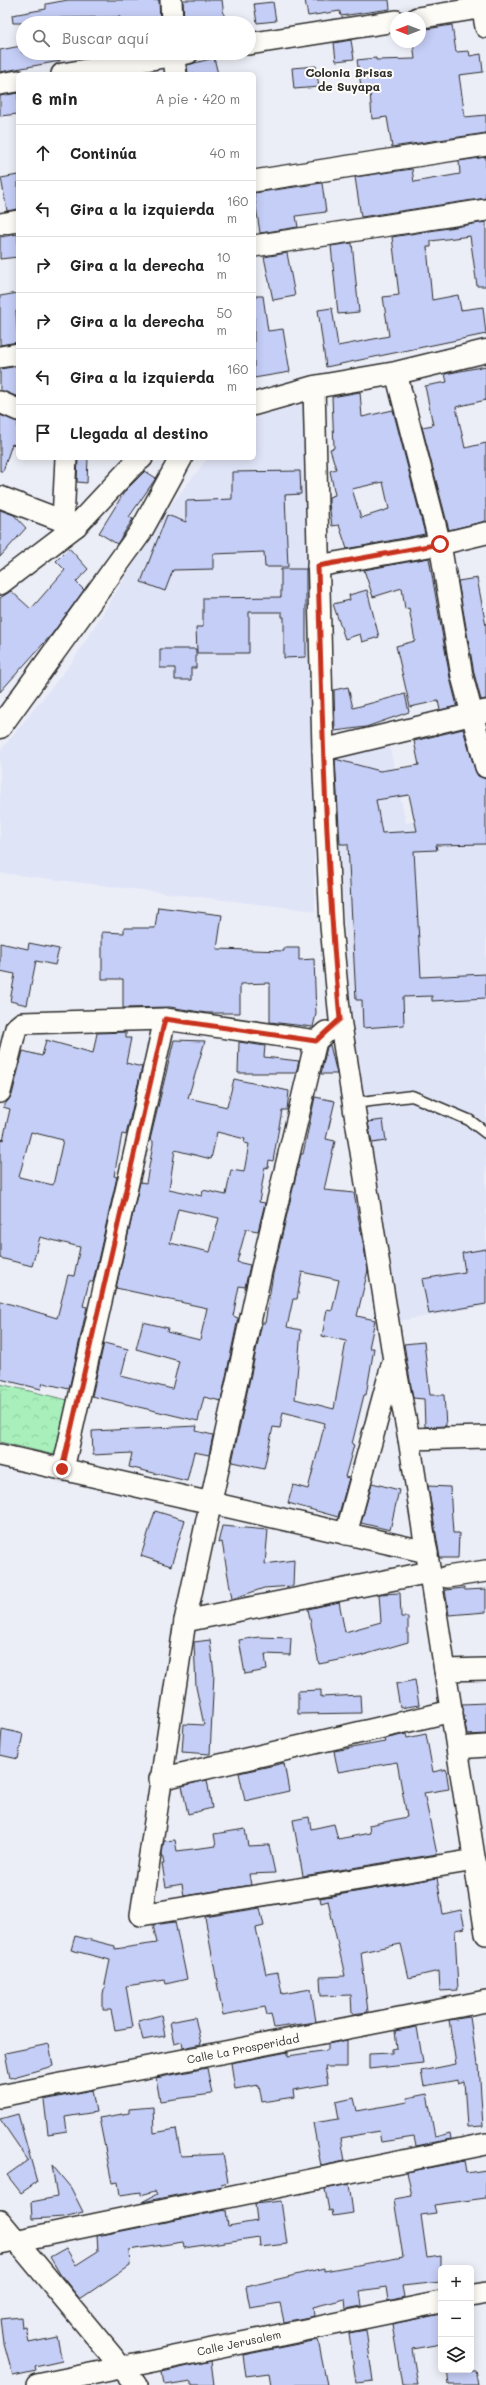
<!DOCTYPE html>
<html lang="es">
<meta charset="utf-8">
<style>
:root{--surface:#fff;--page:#f2f2f2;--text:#222;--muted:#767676;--line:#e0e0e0}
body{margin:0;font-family:Mali,sans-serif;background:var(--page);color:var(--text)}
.controls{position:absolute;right:12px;bottom:12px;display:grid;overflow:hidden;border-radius:6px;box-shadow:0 2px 10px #0003}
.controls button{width:36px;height:36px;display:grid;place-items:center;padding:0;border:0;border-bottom:1px solid var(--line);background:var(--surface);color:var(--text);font:20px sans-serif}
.compass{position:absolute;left:390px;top:12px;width:36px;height:36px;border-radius:50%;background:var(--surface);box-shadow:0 2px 10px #0003;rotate:270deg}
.stop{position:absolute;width:12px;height:12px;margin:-9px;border:3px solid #c8321e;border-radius:50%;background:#fff}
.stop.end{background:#c8321e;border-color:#fff;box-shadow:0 1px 4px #0008}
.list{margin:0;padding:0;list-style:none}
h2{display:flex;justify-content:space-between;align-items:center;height:52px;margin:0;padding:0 16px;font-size:17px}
h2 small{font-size:13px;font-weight:400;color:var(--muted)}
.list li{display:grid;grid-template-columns:26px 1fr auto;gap:12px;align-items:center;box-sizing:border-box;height:56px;padding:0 16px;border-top:1px solid var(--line)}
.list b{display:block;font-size:15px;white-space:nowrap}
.list em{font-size:13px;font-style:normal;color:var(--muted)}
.icon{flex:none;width:22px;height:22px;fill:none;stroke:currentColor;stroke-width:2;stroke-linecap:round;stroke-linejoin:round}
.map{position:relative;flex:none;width:486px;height:2385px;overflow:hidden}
.search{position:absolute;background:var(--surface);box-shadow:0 2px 10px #0003;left:16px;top:16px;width:240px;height:44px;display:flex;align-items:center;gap:10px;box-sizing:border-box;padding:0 14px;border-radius:22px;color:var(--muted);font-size:15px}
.panel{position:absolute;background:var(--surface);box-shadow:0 2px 10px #0003;left:16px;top:72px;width:240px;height:388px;border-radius:6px}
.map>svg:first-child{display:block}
</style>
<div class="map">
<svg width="486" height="2385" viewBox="0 0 486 2385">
<defs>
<pattern id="forest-crowns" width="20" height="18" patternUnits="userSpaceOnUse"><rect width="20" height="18" fill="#a8efbb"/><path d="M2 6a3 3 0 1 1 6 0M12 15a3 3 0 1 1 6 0" fill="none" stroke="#91cda1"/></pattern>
</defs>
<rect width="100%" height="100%" fill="#eceef7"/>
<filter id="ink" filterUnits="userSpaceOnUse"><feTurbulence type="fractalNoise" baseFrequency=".025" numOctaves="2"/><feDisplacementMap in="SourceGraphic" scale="8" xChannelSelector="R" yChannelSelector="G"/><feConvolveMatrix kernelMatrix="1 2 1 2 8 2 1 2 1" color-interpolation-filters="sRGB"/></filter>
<g filter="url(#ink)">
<g fill="#e0e4f7">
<polygon points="308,402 315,911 0,873 0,751 72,662 172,503 208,458 254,458 254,418"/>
<polygon points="388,740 406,823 486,807 486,1306 400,1321 351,1022 333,753"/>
</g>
<polygon fill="url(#forest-crowns)" stroke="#6a8d73" points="0,1384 76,1402 63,1457 0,1442"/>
<g fill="#c5cef6" stroke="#2b2b2b" fill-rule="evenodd">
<polygon points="68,0 159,0 160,23 121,23 120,17 59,18 59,23 13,23 12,15 46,9 46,4"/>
<polygon points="183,0 222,0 225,23 184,23"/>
<polygon points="305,0 389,0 390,9 341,16 340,11 308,16"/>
<polygon points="273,2 276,21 257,23 254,4"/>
<polygon points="452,25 456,52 469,51 470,56 481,54 483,72 459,75 465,117 486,115 486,133 392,147 387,117 372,119 370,91 362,93 357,60 376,58 376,60 415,59 413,42 420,42 420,30"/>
<polygon points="351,40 354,59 336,61 334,43"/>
<polygon points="21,46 22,53 59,53 60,61 0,72 0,50"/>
<polygon points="214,58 218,74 188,74 187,65"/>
<polygon points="316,66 319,87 294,89 292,68"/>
<polygon points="18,93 18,114 0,116 0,96"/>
<polygon points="486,157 486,198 361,217 355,177 412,169 414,182 460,174 459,161"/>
<polygon points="18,175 18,209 7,211 1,178"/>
<polygon points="322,183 326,212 296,216 298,227 260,233 254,193"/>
<polygon points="486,222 486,286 477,286 470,236 431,241 431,247 427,247 432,300 458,295 461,310 483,307 486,334 326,367 318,310 332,308 338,346 389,336 383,297 399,295 392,237"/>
<polygon points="18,234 18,257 0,259 0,237"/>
<polygon points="352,243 359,312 338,314 331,246"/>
<polygon points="287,253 295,296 273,300 264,257"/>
<polygon points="18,293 18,311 16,311 18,342 0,345 0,296"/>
<polygon points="254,296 263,296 268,331 283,329 290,372 254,378"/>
<polygon points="18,366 18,397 0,390 0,369"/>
<polygon points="486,366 486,400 456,407 465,448 486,443 486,521 449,530 422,427 433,425 425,386 447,382 445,374"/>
<path d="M360 392 362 417 393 410 425 534 347 549 339 525 332 526 329 503V497L335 495 330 471 336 469 330 449 334 448 332 397ZM383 482 389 509 361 518 352 489Z"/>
<polygon points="0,415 18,422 18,446 12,444 3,471 0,471"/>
<polygon points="78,458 88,458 87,483 77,482"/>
<polygon points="145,471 156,478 129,517 133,519 117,544 99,533 125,491"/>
<polygon points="300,471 301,494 285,495 288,567 265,567 264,552 213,554 213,569 173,570 165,591 141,582 167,515 186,522 186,501 232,499 232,472"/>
<polygon points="0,510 14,515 26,528 0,557"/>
<polygon points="69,548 88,569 76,582 84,590 52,634 0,692 0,598 11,591 31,609 65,570 56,561"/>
<polygon points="429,558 450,678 457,706 440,710 438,701 410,707 396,646 415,641 409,608 405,609 402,588 373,597 364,570"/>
<polygon points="281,569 306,569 306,657 284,658 284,617 282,617 282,612 249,612 249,653 197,653 196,627 203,627 203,598 281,597"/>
<polygon points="477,578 486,626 486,699 481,700 474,673 458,581"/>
<polygon points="367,590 379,637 362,642 360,634 345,639 333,604 350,600 349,595"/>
<polygon points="160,649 196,649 196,668 191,668 191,680 175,680 175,668 160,668"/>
<polygon points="348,687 353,708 405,694 409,712 366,727 335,731 334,690"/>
<path d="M463 729 475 770 478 776 486 779V844L436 845 437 850 414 851 421 977 486 974V998L432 1001V996L403 997 404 1025 363 1028 362 1000H356L348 844H340L335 759 380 771 419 765 414 741ZM409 795 417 831 382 833 376 800Z"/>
<polygon points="158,907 222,915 217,949 284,951 284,948 299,948 299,960 314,959 316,1014 313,1027 270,1022 270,983 240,984 240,1013 206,1013 170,1007 123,1008 123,979 102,979 102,932 124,933 124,928 155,928"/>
<polygon points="0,943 28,949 29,943 59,949 55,965 36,961 27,1005 10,1001 15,974 0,971"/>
<path d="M126 1032V1038H131L126 1063 142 1067 126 1135 122 1134 114 1176 117 1177 93 1282H89L83 1306 87 1307 69 1389 43 1383 41 1389 0 1379V1301L57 1318 68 1275 74 1276 80 1247 40 1237 32 1266 0 1258V1139L3 1140 10 1109 3 1107 12 1095 23 1051 42 1056 46 1040 93 1053 97 1033ZM31 1132 63 1140 53 1185 19 1177Z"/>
<path d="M174 1040 205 1041 188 1098 227 1107 234 1079 289 1091 287 1110H282L273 1161 269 1160 268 1168 265 1167 259 1202 265 1203 258 1231 246 1229 237 1262 250 1265 245 1287 239 1286 233 1316 238 1318 221 1401 204 1397 198 1421 92 1396 104 1343 128 1349 121 1376 172 1389 179 1361 136 1349 143 1322 168 1328 167 1332 200 1340 207 1308 116 1288 140 1182 146 1183 153 1145V1141L150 1140ZM217 1132 245 1139 244 1143 249 1144 244 1172 231 1170 226 1195 203 1190 202 1196 169 1189 175 1150 211 1159ZM178 1209 219 1218 210 1252 170 1243Z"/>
<polygon points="239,1042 265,1046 264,1057 299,1061 296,1073 238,1073"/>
<polygon points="330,1045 337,1074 321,1074 327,1047"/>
<path d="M315 1097 335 1101 326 1139 335 1141 324 1190 354 1193 368 1270 357 1316 375 1320 369 1348H374L366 1395H364L352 1444 354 1445 345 1477 349 1478 338 1517 288 1503 293 1485 308 1489 325 1423 283 1412 280 1428 273 1427 264 1469 232 1462 262 1323H265L273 1274 301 1154H303ZM302 1272 339 1280 332 1311 327 1310 322 1336 346 1341 334 1409 295 1399 301 1330 287 1327 293 1299H297Z"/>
<polygon points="383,1120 386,1141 372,1143 368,1122"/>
<polygon points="486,1249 486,1304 429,1314 422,1279 465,1272 462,1253"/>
<polygon points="424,1342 430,1395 444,1395 446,1426 425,1427 424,1399 413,1398 404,1344"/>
<polygon points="197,1426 196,1431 213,1435 209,1455 194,1452 187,1481 129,1467 132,1453 93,1455 92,1431"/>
<polygon points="372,1483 399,1490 390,1530 361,1523"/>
<polygon points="428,1486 450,1487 453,1533 459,1533 458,1558 440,1558"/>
<polygon points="155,1511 185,1520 171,1566 141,1556"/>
<polygon points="222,1526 268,1530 265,1564 294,1560 293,1586 264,1588 232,1599 222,1542 218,1543"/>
<polygon points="464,1588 465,1590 486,1589 486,1612 449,1615 445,1590"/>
<polygon points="400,1593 401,1617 408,1617 408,1642 360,1656 319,1664 308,1609 339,1602 345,1632 381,1622 379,1594"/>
<polygon points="259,1637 291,1638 290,1655 265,1654 267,1670 245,1674 239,1640"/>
<polygon points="210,1640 214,1674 210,1754 182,1752 184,1724 204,1725 196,1687 194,1642"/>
<polygon points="415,1680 419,1705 400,1708 396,1684"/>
<polygon points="321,1690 321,1697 360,1695 361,1713 298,1714 298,1691"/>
<polygon points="486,1703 486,1734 467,1735 462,1704"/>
<polygon points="2,1729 23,1734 18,1759 0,1755"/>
<polygon points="406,1734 407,1738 426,1734 433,1772 446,1769 449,1789 424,1793 437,1854 303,1876 293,1820 309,1817 311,1829 334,1824 338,1839 370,1833 369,1825 407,1817 397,1762 338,1772 334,1751 385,1742 384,1739"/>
<polygon points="284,1763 289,1791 245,1801 239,1773"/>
<polygon points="207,1780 212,1808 188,1814 182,1786"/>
<polygon points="245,1829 248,1846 269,1845 275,1873 249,1874 251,1885 184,1896 182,1884 166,1887 162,1864 164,1864 162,1854 164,1841 175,1840 177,1851 216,1846 214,1834"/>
<polygon points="437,1878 443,1914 461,1910 465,1928 455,1930 458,1990 440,1991 439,1971 409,1978 401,1944 361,1952 368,2012 352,2014 351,1995 321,1996 320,1977 345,1976 328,1901 321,1903 320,1898"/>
<polygon points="260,1908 264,1926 256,1928 266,1974 278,1972 282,1994 311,1989 316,2022 274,2028 271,2014 267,2015 265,2007 223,2015 205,1917"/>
<polygon points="175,1922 187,1979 166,1984 165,1980 126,1986 133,2027 115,2030 111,2010 103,2010 103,1994 110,1960 71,1950 75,1936 115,1946 115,1949 157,1943 153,1925"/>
<polygon points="161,2015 165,2036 143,2040 138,2021"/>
<polygon points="195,2017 201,2044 183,2048 182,2042 174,2044 170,2022"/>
<polygon points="470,2017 477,2065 479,2065 483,2126 467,2127 464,2081 458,2083 458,2080 424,2086 421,2071 456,2064 449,2020"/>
<polygon points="417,2027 423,2063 369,2069 369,2054 392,2053 392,2049 397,2048 395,2031"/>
<polygon points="347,2040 347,2067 325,2067 328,2084 293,2090 294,2097 262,2102 259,2085 235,2089 231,2063 288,2052 288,2056 328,2050 328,2044"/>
<polygon points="49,2044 53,2066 10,2078 5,2053"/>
<polygon points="207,2068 212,2094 160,2101 156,2078"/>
<polygon points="92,2090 96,2112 65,2117 67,2131 48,2134 44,2100"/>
<polygon points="427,2094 435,2137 450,2133 451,2139 416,2146 414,2137 381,2142 379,2131 341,2138 345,2161 321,2166 313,2123 339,2119 336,2102 354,2098 357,2111 408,2102 407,2098"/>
<polygon points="153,2107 154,2133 176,2129 181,2156 223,2154 228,2182 221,2184 222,2186 142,2202 157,2194 155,2191 141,2195 141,2192 120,2195 118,2182 112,2183 99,2118 129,2113 129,2109"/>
<polygon points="18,2114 37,2182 21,2193 7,2175 28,2160 0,2119"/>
<polygon points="464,2161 466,2173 486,2170 486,2198 434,2205 436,2213 421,2215 427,2258 441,2256 441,2282 402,2286 404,2297 388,2301 386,2287 360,2291 362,2306 346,2309 345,2299 313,2307 314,2316 284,2322 280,2303 250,2308 246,2287 324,2268 324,2271 403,2257 394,2199 412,2196 407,2172"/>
<polygon points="52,2165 71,2188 83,2212 64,2217 32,2219 31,2202 57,2197"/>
<polygon points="349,2184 353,2213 333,2216 332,2210 329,2211 325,2189"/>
<polygon points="281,2201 287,2244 260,2247 259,2237 184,2248 183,2242 129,2250 130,2265 80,2299 60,2274 50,2257 66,2248 76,2265 98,2251 97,2236 226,2210 228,2226 257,2221 255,2204"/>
<polygon points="441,2314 441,2344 412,2349 418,2385 402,2385 392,2324"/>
<polygon points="21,2317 22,2328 26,2327 29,2343 57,2337 62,2361 35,2367 36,2371 13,2376 4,2343 1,2319"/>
<polygon points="366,2330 373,2381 356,2383 349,2333"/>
<polygon points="318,2340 327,2385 271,2385 269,2373 246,2376 243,2355"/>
<polygon points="211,2361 214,2385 192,2385 192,2381 164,2385 162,2372"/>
<polygon points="447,2370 475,2370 478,2385 449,2385"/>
</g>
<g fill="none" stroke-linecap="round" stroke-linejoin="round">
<defs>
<polyline id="service" points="353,1103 412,1096 469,1120 486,1133"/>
<g id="minor">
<polyline points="171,0 172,23"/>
<polyline points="481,0 486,27"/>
<polyline points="417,18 486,7"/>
<polyline points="249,44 396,21"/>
<polyline points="173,53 176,74"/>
<polyline points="62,74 188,53"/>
<polyline points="0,84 18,81"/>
<polyline points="254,181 486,145"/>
<polyline points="0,224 18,221"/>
<polyline points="254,246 486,210"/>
<polyline points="0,357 18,354"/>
<polyline points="396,373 440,544 462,676 486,767"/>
<polyline points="314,387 323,750 331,926 340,1019 394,1360 409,1439 486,1934"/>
<polyline points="0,402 18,410"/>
<polyline points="0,497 76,526"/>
<polyline points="63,521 66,458"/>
<polyline points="318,566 440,544 486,533"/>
<polyline points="0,584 76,526 133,465 142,458"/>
<polyline points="323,750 486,711"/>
<polyline points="316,1041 261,1271 185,1621 141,1915 475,1860"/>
<polyline points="0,1092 16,1028 22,1023 165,1019 316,1041 326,1032"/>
<polyline points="409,1439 486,1437"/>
<polyline points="0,1455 427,1552"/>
<polyline points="63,1469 165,1019"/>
<polyline points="346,1534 392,1365"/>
<polyline points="447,1577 486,1571"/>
<polyline points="185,1621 430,1572"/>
<polyline points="445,1670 486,1669"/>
<polyline points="457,1748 486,1746"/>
<polyline points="160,1779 452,1711"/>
<polyline points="0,2096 486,2001"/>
<polyline points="0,2221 136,2385"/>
<polyline points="0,2244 486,2144"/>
<polyline points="471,2296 486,2293"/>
<polyline points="37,2385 441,2302"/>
</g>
<g id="tertiary">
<polyline points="254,404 314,387 396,373 486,351"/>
<polyline points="0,727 140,533 181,458"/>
</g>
</defs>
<use href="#service" stroke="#2b2b2b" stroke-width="13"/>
<use href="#minor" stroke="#2b2b2b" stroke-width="24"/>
<use href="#tertiary" stroke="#2b2b2b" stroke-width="25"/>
<use href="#service" stroke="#fdfcf7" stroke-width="10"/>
<use href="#minor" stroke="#fdfcf7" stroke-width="21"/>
<use href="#tertiary" stroke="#fdfcf7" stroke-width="22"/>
</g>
</g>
<g fill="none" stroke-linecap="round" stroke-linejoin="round" filter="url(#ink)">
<path stroke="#c8321e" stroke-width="5" d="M62 1469 165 1019 316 1041 340 1019C326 869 322 718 318 566L440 544"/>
</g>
<g text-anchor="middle" stroke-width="4" stroke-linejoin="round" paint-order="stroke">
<g font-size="11" fill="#2b2b2b" stroke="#fdfcf7">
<text transform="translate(243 2049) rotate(-11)" y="4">Calle La Prosperidad</text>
<text transform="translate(239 2343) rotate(-12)" y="4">Calle Jerusalem</text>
</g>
<g font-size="12" font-weight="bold" fill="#2b2b2b" stroke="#fdfcf7">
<text x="349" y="77">Colonia Brisas<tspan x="349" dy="14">de Suyapa</tspan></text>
</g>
</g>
</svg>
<div class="controls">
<button>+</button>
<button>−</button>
<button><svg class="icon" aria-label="layers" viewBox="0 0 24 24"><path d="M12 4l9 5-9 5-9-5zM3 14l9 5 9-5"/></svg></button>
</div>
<svg class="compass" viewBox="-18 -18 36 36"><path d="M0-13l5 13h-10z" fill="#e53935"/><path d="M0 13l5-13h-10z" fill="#767676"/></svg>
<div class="stop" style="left:440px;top:544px"></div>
<div class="stop end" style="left:62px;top:1469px"></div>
<div class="search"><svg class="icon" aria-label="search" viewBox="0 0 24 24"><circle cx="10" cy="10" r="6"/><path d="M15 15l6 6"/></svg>Buscar aquí</div>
<section class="panel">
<h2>6 min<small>A pie · 420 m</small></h2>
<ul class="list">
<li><svg class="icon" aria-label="ahead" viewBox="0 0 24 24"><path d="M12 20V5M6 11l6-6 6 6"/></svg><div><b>Continúa</b></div><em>40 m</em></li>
<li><svg class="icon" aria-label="left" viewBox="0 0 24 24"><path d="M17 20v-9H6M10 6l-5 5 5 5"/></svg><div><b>Gira a la izquierda</b></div><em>160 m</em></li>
<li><svg class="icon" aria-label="right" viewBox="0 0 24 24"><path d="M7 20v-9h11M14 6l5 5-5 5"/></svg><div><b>Gira a la derecha</b></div><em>10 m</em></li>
<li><svg class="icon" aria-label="right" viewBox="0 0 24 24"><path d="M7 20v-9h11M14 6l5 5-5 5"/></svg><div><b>Gira a la derecha</b></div><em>50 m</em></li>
<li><svg class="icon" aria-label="left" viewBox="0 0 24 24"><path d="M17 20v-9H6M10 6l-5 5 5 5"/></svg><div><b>Gira a la izquierda</b></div><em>160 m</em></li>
<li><svg class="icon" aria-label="arrive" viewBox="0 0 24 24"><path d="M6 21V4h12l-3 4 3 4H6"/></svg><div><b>Llegada al destino</b></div></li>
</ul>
</section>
</div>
